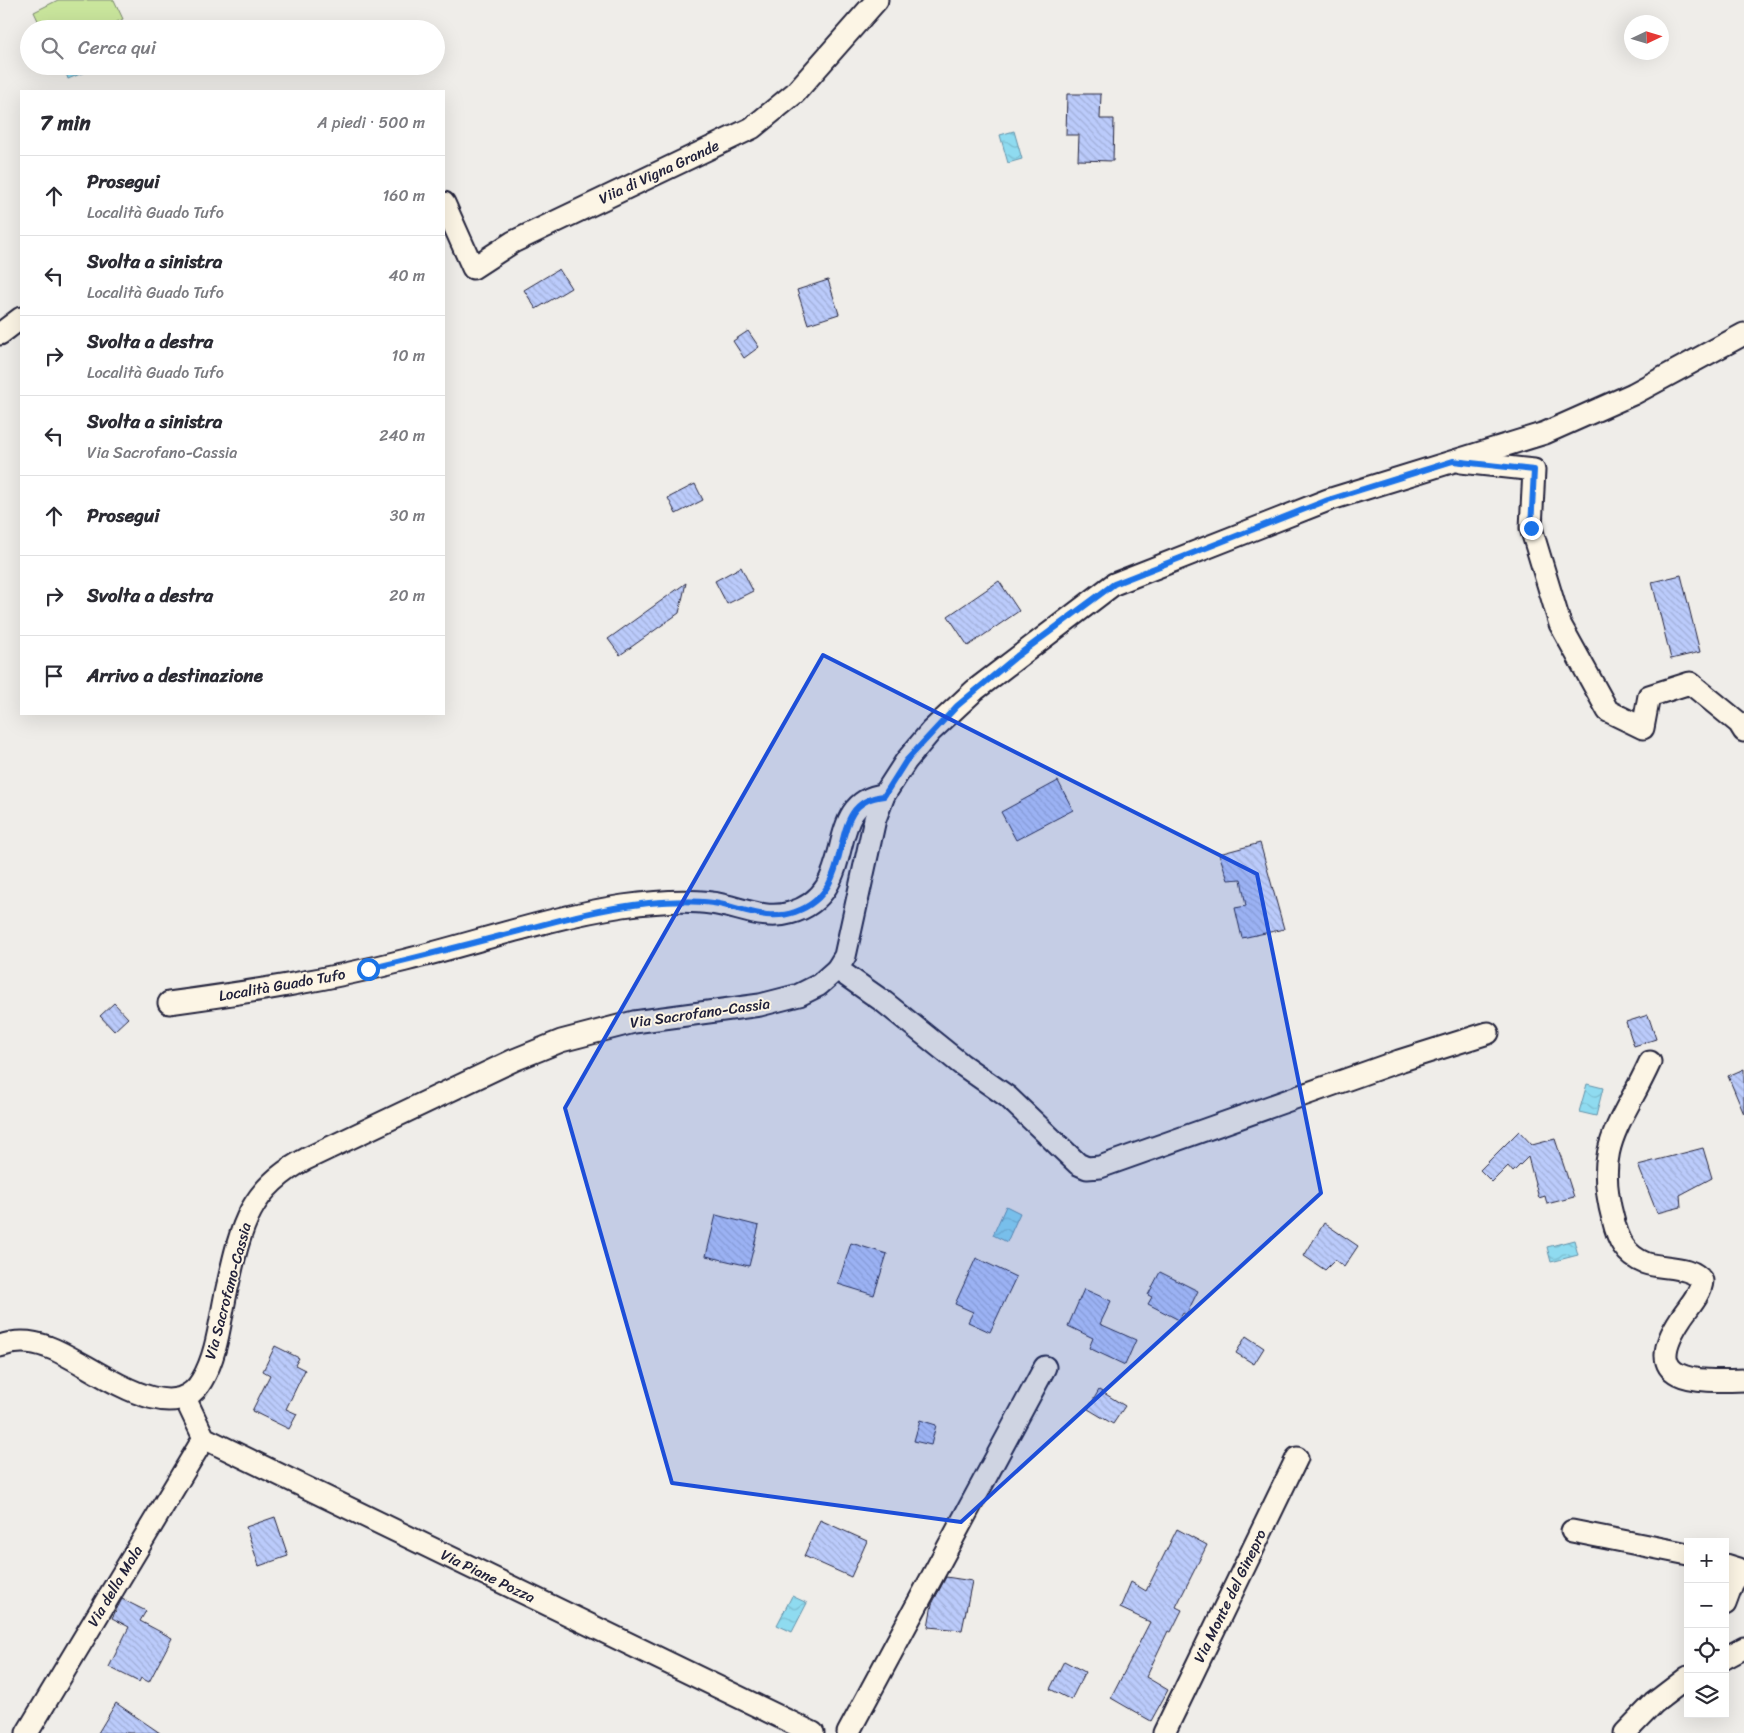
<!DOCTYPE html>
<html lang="it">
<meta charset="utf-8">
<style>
:root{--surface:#fff;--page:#f7f7f7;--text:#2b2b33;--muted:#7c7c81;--line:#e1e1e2}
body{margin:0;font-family:Sriracha,sans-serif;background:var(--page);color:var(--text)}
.controls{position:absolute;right:15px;bottom:15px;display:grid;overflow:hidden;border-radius:0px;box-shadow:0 5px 20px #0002}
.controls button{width:45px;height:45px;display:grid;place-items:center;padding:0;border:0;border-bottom:1px solid var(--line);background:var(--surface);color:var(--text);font:25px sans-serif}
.compass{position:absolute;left:1624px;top:15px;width:45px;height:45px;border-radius:50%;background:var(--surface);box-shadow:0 5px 20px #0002;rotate:86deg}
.stop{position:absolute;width:15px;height:15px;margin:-11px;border:4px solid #1a73e8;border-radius:50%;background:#fff}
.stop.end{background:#1a73e8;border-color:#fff;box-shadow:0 1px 5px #0008}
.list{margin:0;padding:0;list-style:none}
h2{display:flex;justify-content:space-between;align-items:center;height:65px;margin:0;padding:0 20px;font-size:21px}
h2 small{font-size:16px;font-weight:400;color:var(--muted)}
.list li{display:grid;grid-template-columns:32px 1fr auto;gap:15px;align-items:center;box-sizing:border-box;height:80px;padding:0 20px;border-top:1px solid var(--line)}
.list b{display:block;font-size:19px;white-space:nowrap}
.list p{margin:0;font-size:16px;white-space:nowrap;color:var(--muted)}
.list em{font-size:16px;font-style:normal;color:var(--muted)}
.icon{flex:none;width:28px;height:28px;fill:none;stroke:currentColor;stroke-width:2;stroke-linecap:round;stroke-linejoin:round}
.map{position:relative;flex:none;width:1744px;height:1733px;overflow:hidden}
.search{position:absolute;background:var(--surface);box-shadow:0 5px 20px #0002;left:20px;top:20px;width:425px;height:55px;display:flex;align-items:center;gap:12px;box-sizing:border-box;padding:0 18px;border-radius:28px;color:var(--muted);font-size:19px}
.panel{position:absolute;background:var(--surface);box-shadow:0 5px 20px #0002;left:20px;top:90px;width:425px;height:625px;border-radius:0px}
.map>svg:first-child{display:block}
</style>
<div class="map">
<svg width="1744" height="1733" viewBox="0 0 1744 1733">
<defs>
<pattern id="water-waves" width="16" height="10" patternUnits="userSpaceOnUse" patternTransform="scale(1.25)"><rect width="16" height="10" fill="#8fdbf0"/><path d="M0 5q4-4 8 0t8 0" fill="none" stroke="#7bbccf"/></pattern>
<pattern id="building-back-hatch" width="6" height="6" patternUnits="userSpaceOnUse" patternTransform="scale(1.25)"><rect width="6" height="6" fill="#bbcbfb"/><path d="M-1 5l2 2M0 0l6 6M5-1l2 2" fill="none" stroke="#a0aed8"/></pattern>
</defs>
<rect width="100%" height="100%" fill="#efede9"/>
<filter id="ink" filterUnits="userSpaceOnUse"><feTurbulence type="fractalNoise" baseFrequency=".02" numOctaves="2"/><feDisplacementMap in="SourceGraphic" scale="10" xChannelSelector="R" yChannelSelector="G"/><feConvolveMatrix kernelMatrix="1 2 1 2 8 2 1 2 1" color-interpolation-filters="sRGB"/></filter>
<g filter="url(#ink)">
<polygon fill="#c9e59c" stroke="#76846c" points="58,0 114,0 123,19 102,29 42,29 34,12"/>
<g fill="url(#water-waves)" stroke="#6391a8">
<polygon points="66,66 91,66 92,69 68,79 64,67"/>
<polygon points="1014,131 1022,159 1008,163 1000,135"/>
<polygon points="1587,1084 1603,1088 1596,1116 1579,1112"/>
<polygon points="1006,1206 1020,1213 1007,1242 993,1235"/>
<polygon points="1574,1240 1578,1255 1551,1262 1547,1247"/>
<polygon points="792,1596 807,1603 792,1632 777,1625"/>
</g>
<g fill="url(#building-back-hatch)" stroke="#22223b">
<polygon points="1067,94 1101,94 1100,119 1114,119 1113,161 1078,160 1079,135 1066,135"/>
<polygon points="559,269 571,288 536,309 524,290"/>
<polygon points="828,280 839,314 808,324 797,290"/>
<polygon points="748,331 759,347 744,358 733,341"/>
<polygon points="695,484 703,500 676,514 668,498"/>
<polygon points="741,567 753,591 727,604 715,581"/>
<polygon points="1681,575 1700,652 1671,659 1652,582"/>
<polygon points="999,581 1019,611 968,646 948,616"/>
<polygon points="686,583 679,613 620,655 608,639"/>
<polygon points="1058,781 1073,810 1016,840 1001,812"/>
<polygon points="1260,843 1284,929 1242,938 1235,908 1246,906 1241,879 1228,880 1219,854"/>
<polygon points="114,1003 128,1018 114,1031 100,1016"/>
<polygon points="1648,1015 1656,1039 1634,1046 1626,1022"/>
<polygon points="1744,1069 1744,1114 1728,1076"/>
<polygon points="1519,1131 1532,1145 1555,1139 1574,1197 1547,1204 1545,1196 1539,1198 1528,1157 1513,1172 1508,1166 1492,1182 1480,1170"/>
<polygon points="1703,1148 1712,1178 1680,1195 1681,1207 1657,1213 1638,1165"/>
<polygon points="716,1215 759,1226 749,1266 706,1256"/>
<polygon points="1324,1223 1358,1246 1344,1267 1335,1260 1325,1270 1304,1256"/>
<polygon points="851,1243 887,1254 874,1295 838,1284"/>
<polygon points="976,1258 1016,1277 990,1332 968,1322 973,1312 955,1304"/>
<polygon points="1160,1272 1198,1291 1186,1315 1183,1313 1179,1320 1148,1304 1152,1297 1148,1295"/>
<polygon points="1084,1289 1111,1301 1100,1324 1136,1340 1125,1365 1089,1348 1093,1338 1068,1326"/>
<polygon points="1246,1336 1264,1348 1254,1364 1236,1353"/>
<polygon points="275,1346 299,1358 295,1365 305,1370 286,1409 297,1414 289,1429 252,1411 270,1375 263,1371"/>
<polygon points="1099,1390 1125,1406 1113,1424 1088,1409"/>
<polygon points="920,1420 936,1425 931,1445 914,1441"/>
<polygon points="275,1517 288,1556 259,1566 246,1527"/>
<polygon points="820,1520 867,1541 851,1577 804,1556"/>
<polygon points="1177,1529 1207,1545 1176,1607 1182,1610 1171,1632 1168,1631 1146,1677 1168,1690 1151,1721 1111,1698 1150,1622 1120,1608 1131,1582 1146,1591"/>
<polygon points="946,1577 972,1581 962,1630 928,1627 932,1604"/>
<polygon points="122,1599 146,1611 140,1621 172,1638 149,1682 141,1678 139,1682 109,1667 129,1627 112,1618"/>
<polygon points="1064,1661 1085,1672 1071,1700 1050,1689"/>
<polygon points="116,1703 160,1733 98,1733"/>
</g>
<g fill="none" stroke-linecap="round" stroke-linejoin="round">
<defs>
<g id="minor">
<polyline points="444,203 473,268 513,242 752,128 795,93 877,0"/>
<polyline points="0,334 21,318"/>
<polyline points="1461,462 1534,470 1531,528 1560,624 1608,711 1643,728 1649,696 1690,683 1739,723 1744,731"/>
<polyline points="837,969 884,1002 961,1064 1008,1097 1078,1164 1087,1168 1100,1167 1399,1061 1488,1033"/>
<path d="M169 1003C249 992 328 980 406 960 478 942 550 917 623 906 652 902 682 899 711 903 738 906 763 921 790 913 862 893 820 802 884 795"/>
<path d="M1650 1062C1621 1126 1593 1145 1613 1219 1618 1240 1625 1255 1645 1263 1661 1269 1692 1265 1702 1281 1701 1294 1688 1307 1681 1318 1638 1383 1696 1382 1744 1380"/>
<path d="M0 1346C16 1340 32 1341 48 1347 87 1360 171 1435 202 1380 217 1355 220 1321 226 1293 240 1232 246 1190 306 1159L514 1060 561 1041 634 1022 760 1005 799 995 819 985 837 969 845 956 875 819 884 795 906 761 931 731 975 690 1114 584 1328 500 1545 433 1633 394 1744 334"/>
<polyline points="185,1398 204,1438 813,1733"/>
<polyline points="1572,1531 1688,1554"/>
<polyline points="1725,1565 1738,1569 1725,1604"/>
<polyline points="1725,1658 1744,1648"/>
<polyline points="27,1733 204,1438"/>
<polyline points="848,1733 1045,1367"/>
<polyline points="1164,1733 1297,1458"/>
<polyline points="1625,1733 1654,1703 1688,1677"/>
</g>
</defs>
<use href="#minor" stroke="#22223b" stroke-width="25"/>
<use href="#minor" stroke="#fcf5e5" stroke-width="21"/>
</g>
</g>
<g fill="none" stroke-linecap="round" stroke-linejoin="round" filter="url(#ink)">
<path stroke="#1a73e8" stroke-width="6" d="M368 969C419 957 469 944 519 931 562 919 604 908 649 903 670 901 692 900 713 903 741 907 766 922 795 912 863 888 820 802 884 796L906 761 957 706 1017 656 1114 584 1328 500 1453 461 1534 470 1531 528"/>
</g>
<path fill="#1d4ed8" fill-opacity="0.2" stroke="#1d4ed8" stroke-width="4" stroke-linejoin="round" d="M823 655 1257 874 1321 1193 961 1522 672 1483 565 1108Z"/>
<g text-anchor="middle" stroke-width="4" stroke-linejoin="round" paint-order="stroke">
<g font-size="15" fill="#22223b" stroke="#fcf5e5">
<text transform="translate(659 172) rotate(-25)" y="5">Viia di Vigna Grande</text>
<text transform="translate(282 985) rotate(-10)" y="5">Località Guado Tufo</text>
<text transform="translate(700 1013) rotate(-8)" y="5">Via Sacrofano-Cassia</text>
<text transform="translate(228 1291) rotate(-75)" y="5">Via Sacrofano-Cassia</text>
<text transform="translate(488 1576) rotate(26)" y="5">Via Piane Pozza</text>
<text transform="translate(115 1586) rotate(-59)" y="5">Via della Mola</text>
<text transform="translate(1230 1596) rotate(-64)" y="5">Via Monte del Ginepro</text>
</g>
</g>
</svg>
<div class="controls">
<button>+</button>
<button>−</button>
<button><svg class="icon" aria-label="locate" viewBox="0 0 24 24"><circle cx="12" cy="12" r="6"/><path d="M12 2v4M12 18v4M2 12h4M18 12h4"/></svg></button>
<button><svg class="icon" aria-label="layers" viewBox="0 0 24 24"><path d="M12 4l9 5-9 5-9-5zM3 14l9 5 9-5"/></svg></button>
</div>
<svg class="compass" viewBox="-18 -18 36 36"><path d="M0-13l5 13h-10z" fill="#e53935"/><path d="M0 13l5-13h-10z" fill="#7c7c81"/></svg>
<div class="stop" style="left:368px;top:969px"></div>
<div class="stop end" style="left:1531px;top:528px"></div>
<div class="search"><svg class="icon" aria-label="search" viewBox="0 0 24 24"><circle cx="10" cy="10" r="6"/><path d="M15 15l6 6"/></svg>Cerca qui</div>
<section class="panel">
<h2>7 min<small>A piedi · 500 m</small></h2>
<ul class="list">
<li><svg class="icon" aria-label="ahead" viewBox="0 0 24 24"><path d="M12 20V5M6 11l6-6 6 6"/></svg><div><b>Prosegui</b><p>Località Guado Tufo</p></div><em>160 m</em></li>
<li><svg class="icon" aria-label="left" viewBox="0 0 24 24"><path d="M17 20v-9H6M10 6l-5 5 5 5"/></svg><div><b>Svolta a sinistra</b><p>Località Guado Tufo</p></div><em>40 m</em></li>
<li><svg class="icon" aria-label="right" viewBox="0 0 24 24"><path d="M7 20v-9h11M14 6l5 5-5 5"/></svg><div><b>Svolta a destra</b><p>Località Guado Tufo</p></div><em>10 m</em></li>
<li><svg class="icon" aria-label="left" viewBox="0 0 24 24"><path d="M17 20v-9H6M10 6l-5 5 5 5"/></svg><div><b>Svolta a sinistra</b><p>Via Sacrofano-Cassia</p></div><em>240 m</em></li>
<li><svg class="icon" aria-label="ahead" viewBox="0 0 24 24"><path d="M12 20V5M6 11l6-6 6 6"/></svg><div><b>Prosegui</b></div><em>30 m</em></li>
<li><svg class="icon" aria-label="right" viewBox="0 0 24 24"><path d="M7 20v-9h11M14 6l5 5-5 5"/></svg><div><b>Svolta a destra</b></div><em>20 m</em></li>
<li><svg class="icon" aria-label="arrive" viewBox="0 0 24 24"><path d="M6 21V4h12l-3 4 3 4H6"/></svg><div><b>Arrivo a destinazione</b></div></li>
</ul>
</section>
</div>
